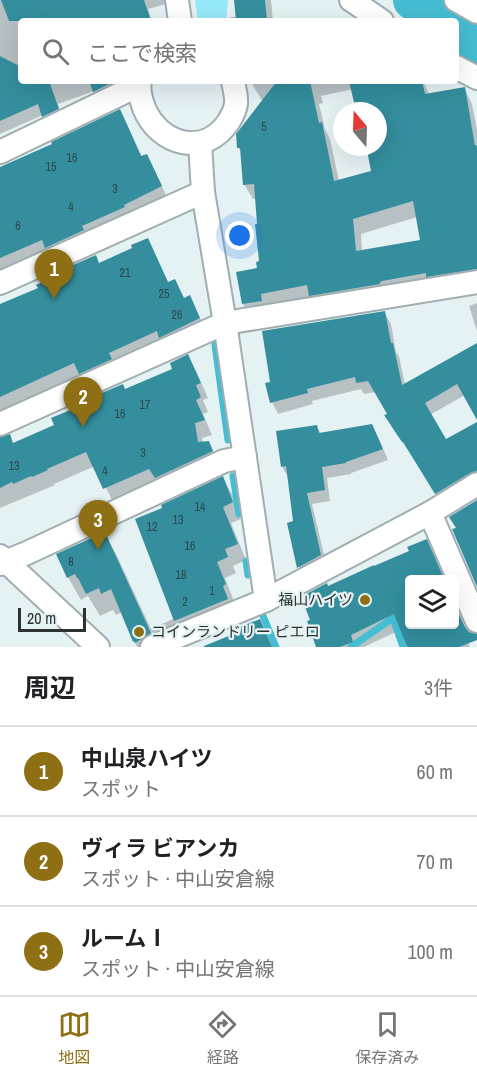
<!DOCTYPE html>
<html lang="ja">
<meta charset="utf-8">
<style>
:root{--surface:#fff;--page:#f6f6f6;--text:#202124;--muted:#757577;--line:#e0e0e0;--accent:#8f6f13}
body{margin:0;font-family:"Archivo Narrow","Noto Sans JP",sans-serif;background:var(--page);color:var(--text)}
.controls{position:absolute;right:18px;bottom:18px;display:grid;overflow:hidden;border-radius:6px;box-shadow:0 6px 24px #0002}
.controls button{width:54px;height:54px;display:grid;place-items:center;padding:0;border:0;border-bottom:2px solid var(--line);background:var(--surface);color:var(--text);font:30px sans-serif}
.compass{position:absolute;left:333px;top:102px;width:54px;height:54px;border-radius:50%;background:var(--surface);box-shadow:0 6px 24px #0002;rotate:341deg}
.scale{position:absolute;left:18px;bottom:15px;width:68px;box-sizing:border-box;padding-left:6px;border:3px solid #2c3132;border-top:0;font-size:16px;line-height:21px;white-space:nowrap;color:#2c3132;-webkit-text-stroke:4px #e5f2f4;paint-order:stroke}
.you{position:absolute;left:240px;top:236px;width:21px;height:21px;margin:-15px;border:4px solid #fff;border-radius:50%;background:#1a73e8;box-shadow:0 0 0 9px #1a73e833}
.badge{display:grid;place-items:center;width:39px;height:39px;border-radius:50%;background:var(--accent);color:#fff;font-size:20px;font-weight:700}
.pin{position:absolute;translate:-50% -50px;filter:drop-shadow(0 2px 3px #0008)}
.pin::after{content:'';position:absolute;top:32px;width:21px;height:18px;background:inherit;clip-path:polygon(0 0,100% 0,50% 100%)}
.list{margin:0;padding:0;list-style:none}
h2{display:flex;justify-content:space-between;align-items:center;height:78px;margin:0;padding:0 24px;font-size:26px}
h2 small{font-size:20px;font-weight:400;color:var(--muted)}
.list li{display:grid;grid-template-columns:39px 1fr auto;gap:18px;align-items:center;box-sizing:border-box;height:90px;padding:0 24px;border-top:2px solid var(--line)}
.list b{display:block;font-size:22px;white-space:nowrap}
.list p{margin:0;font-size:20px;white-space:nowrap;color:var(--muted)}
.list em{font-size:20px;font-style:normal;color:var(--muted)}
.icon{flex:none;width:33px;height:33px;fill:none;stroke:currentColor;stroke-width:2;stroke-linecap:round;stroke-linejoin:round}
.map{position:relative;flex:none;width:477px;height:647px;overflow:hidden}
.search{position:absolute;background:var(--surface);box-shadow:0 6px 24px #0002;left:18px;right:18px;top:18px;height:66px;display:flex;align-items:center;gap:15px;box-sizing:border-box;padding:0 21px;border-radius:6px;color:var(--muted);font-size:22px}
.sheet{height:348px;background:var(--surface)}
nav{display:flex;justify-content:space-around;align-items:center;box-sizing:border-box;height:84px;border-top:2px solid var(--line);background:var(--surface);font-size:16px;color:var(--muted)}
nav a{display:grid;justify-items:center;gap:3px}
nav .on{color:var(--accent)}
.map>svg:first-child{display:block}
</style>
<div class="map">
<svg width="477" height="647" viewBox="0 0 477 647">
<rect width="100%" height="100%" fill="#e5f2f4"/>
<polygon fill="#95e9f9" points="195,0 228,0 226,21 198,21"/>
<g fill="#0003" fill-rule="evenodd">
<polygon points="0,0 165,0 166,4 148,9 152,21 21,21 21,81 139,81 101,102 94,91 58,104 59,108 0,134"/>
<polygon points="235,0 271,0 273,21 231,21 230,17 237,17"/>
<polygon points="331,18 333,21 315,21 315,19"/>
<path d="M253 81H423L429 94 464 88 472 104 477 130V285L252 319 243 304 259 269 260 262 256 199H253L244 184 242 153 238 147 263 102 253 86ZM353 89 358 111H378V147H368L373 172 339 181 330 139 325 129 319 104 323 103 321 96ZM417 217 421 241 362 251 361 234Z"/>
<polygon points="120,111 128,126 142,157 146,156 155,171 169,202 0,271 0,169 56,144"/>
<polygon points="147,240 169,284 184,299 189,297 207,332 0,414 0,306 100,265 134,249"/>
<polygon points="477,303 477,331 469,306"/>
<polygon points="384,312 391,324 396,352 399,356 405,385 477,345 477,417 465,395 430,415 446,441 477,423 477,475 443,505 411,453 410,453 392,427 389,414 376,392 364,394 361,389 312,401 313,404 278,414 272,402"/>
<polygon points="187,356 196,371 208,398 203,400 208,412 203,414 212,435 202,438 203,443 208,442 216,457 113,502 95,466 54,484 55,485 0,508 0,447 13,445 56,426 125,391 174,370"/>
<polygon points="372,425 378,437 388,460 351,473 351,474 327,478 330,501 312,504 327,567 305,578 299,567 289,524 295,523 289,478 282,467 317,427 321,434"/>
<polygon points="222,478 232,494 241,519 231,523 246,560 233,566 236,573 225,578 234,601 164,647 137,647 122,612 116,615 113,610 100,616 88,596 81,600 68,577 58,555 104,533 117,556 151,629 175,618 164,509"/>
<polygon points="426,541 435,556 445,579 410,580 410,624 461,625 470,647 409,647 402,629 364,647 318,647 309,622 312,621 328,587 411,552"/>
<polygon points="260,620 273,647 205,647 243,632"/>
</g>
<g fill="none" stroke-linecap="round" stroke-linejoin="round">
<g stroke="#45bdd2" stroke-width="7">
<polyline points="215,345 228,440"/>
<polyline points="233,476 239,514"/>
<polyline points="246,561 248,575"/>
<polyline points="263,616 276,647"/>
<polyline points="351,647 393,618 403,647"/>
</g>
<g stroke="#45bdd2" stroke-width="40">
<polyline points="413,0 441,21"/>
<polyline points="456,30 477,43"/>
</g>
</g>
<g fill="#348e9e" fill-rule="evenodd">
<polygon points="1,0 144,0 151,21 9,21"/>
<polygon points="234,0 265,0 267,21 236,21"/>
<polygon points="0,56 21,67 21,81 49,81 59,109 42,117 38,104 0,121"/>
<polygon points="89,81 108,81 109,84 93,92"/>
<path d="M277 81H310L319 123 322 122 334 181 371 171 367 150 378 147V111H356L349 81H422L425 94 465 87 475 146 477 145V269L426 277V273L382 281 380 282V284L309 296 307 285 261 294 262 301 242 304 236 272 257 268 256 262 259 261 255 224H257L254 184 243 185 240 148H237L236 134ZM413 201 420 240 356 251 353 219Z"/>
<polygon points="120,109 141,156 147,154 162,186 124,205 125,207 82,226 84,230 45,248 42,240 0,258 0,167 52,144 51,142"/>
<polygon points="148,238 168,282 175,279 184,298 190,295 200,318 159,338 157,331 109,353 112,359 79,374 74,363 0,397 0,304 38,288 36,285 58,275 57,272 96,255 99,263 132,248 131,245"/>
<polygon points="385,311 391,343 393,343 402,385 477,343 477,420 457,384 425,403 446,439 477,422 477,471 470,473 435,494 403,442 402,442 384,415 387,414 368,381 356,383 355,377 307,389 308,393 270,403 265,383 270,382 262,331"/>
<polygon points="188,354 201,383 196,385 201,397 196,400 205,420 195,423 198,442 209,441 213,451 155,478 149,469 103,489 86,452 47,469 48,470 32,477 31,476 13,484 12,482 0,488 0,437 10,434 13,443 54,425 51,418 92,401 90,398 123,384 125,389 172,369 170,363"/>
<polygon points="372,424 383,449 346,462 346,463 322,467 325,490 307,493 321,555 297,568 287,523 293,521 286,466 281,467 276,431 317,425 319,433"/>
<polygon points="223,476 233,502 223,507 238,544 225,549 228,557 217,562 226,584 223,586 228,599 174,621 135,519 162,508 161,505"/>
<polygon points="477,500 477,587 452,529 456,528 449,517"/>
<polygon points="105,532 151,633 135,643 134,641 133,642 111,589 101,594 99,588 86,594 78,578 77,578 75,574 67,578 56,554"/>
<polygon points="427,539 444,579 410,579 410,624 454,624 454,603 465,627 469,632 477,634 477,640 459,647 407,647 394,614 351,635 353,642 340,647 316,647 307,621 310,620 302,599 304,598 304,595 327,583 328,586 374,565 374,566 409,551 407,547"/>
<polygon points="260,619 272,647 204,647 204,646 241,631 240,627"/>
</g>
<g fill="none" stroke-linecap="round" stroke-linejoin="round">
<defs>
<g id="minor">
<polyline points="177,0 180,21"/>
<polyline points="351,0 382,21"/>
<polyline points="456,0 477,12"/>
<polyline points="456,67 477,78"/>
<path d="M140 81C138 90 141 100 144 108 159 145 205 158 229 121 232 116 235 111 236 104 237 97 234 88 233 81"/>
<polyline points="200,143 203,192 225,323 266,600"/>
<polyline points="0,152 139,85"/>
<polyline points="0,283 203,192"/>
<polyline points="0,424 225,323 477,282"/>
<polyline points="430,513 477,621"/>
<polyline points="0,556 98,647"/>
<polyline points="0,564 27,553 224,461 245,457"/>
<polyline points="152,647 266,600 430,513 477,484"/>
</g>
</defs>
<use href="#minor" stroke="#a1aeb0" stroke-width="26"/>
<use href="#minor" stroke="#fff" stroke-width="22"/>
</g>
<g fill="#8f6f13" stroke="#e5f2f4" stroke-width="2">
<circle cx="365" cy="600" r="6"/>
<circle cx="139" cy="632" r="6"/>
</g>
<g text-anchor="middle" stroke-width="4.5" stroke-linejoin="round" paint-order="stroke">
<g font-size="12" fill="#2e484d">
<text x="264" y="131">5</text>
<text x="72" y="162">16</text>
<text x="51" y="171">15</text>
<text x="115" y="193">3</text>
<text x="71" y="211">4</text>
<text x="18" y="230">6</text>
<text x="125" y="277">21</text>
<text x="164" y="298">25</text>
<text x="177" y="319">26</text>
<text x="145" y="409">17</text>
<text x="120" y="418">16</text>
<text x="143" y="457">3</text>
<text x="14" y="470">13</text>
<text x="105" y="475">4</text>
<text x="200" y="511">14</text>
<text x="178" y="524">13</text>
<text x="152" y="531">12</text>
<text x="190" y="550">16</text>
<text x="71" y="566">8</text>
<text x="181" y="579">18</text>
<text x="212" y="595">1</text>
<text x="185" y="606">2</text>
</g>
<g font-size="15" fill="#2c3132" stroke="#e5f2f4" text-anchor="end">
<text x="353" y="605">福山ハイツ</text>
<text x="151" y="637" text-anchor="start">コインランドリー ピエロ</text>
</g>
</g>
</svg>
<div class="controls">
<button><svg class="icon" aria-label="layers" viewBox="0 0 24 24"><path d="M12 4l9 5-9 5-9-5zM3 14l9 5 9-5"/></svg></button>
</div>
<svg class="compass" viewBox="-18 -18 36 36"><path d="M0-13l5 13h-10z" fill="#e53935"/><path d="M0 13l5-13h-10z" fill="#757577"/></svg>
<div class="scale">20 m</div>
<div class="you"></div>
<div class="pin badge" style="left:54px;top:299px">1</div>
<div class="pin badge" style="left:83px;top:427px">2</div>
<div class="pin badge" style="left:98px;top:550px">3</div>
<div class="search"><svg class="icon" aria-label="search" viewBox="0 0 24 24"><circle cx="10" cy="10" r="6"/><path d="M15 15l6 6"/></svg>ここで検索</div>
</div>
<section class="sheet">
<h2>周辺<small>3件</small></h2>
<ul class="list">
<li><span class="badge">1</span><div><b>中山泉ハイツ</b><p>スポット</p></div><em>60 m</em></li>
<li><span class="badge">2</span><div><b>ヴィラ ビアンカ</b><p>スポット · 中山安倉線</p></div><em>70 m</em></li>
<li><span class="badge">3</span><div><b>ルームⅠ</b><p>スポット · 中山安倉線</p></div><em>100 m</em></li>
</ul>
</section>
<nav>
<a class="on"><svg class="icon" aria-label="map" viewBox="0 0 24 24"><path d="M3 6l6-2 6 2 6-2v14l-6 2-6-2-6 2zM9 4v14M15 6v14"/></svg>地図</a>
<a><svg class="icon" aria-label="directions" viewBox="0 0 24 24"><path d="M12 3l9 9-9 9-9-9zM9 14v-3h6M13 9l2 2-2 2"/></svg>経路</a>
<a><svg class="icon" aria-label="saved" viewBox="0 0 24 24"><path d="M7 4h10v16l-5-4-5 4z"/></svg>保存済み</a>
</nav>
